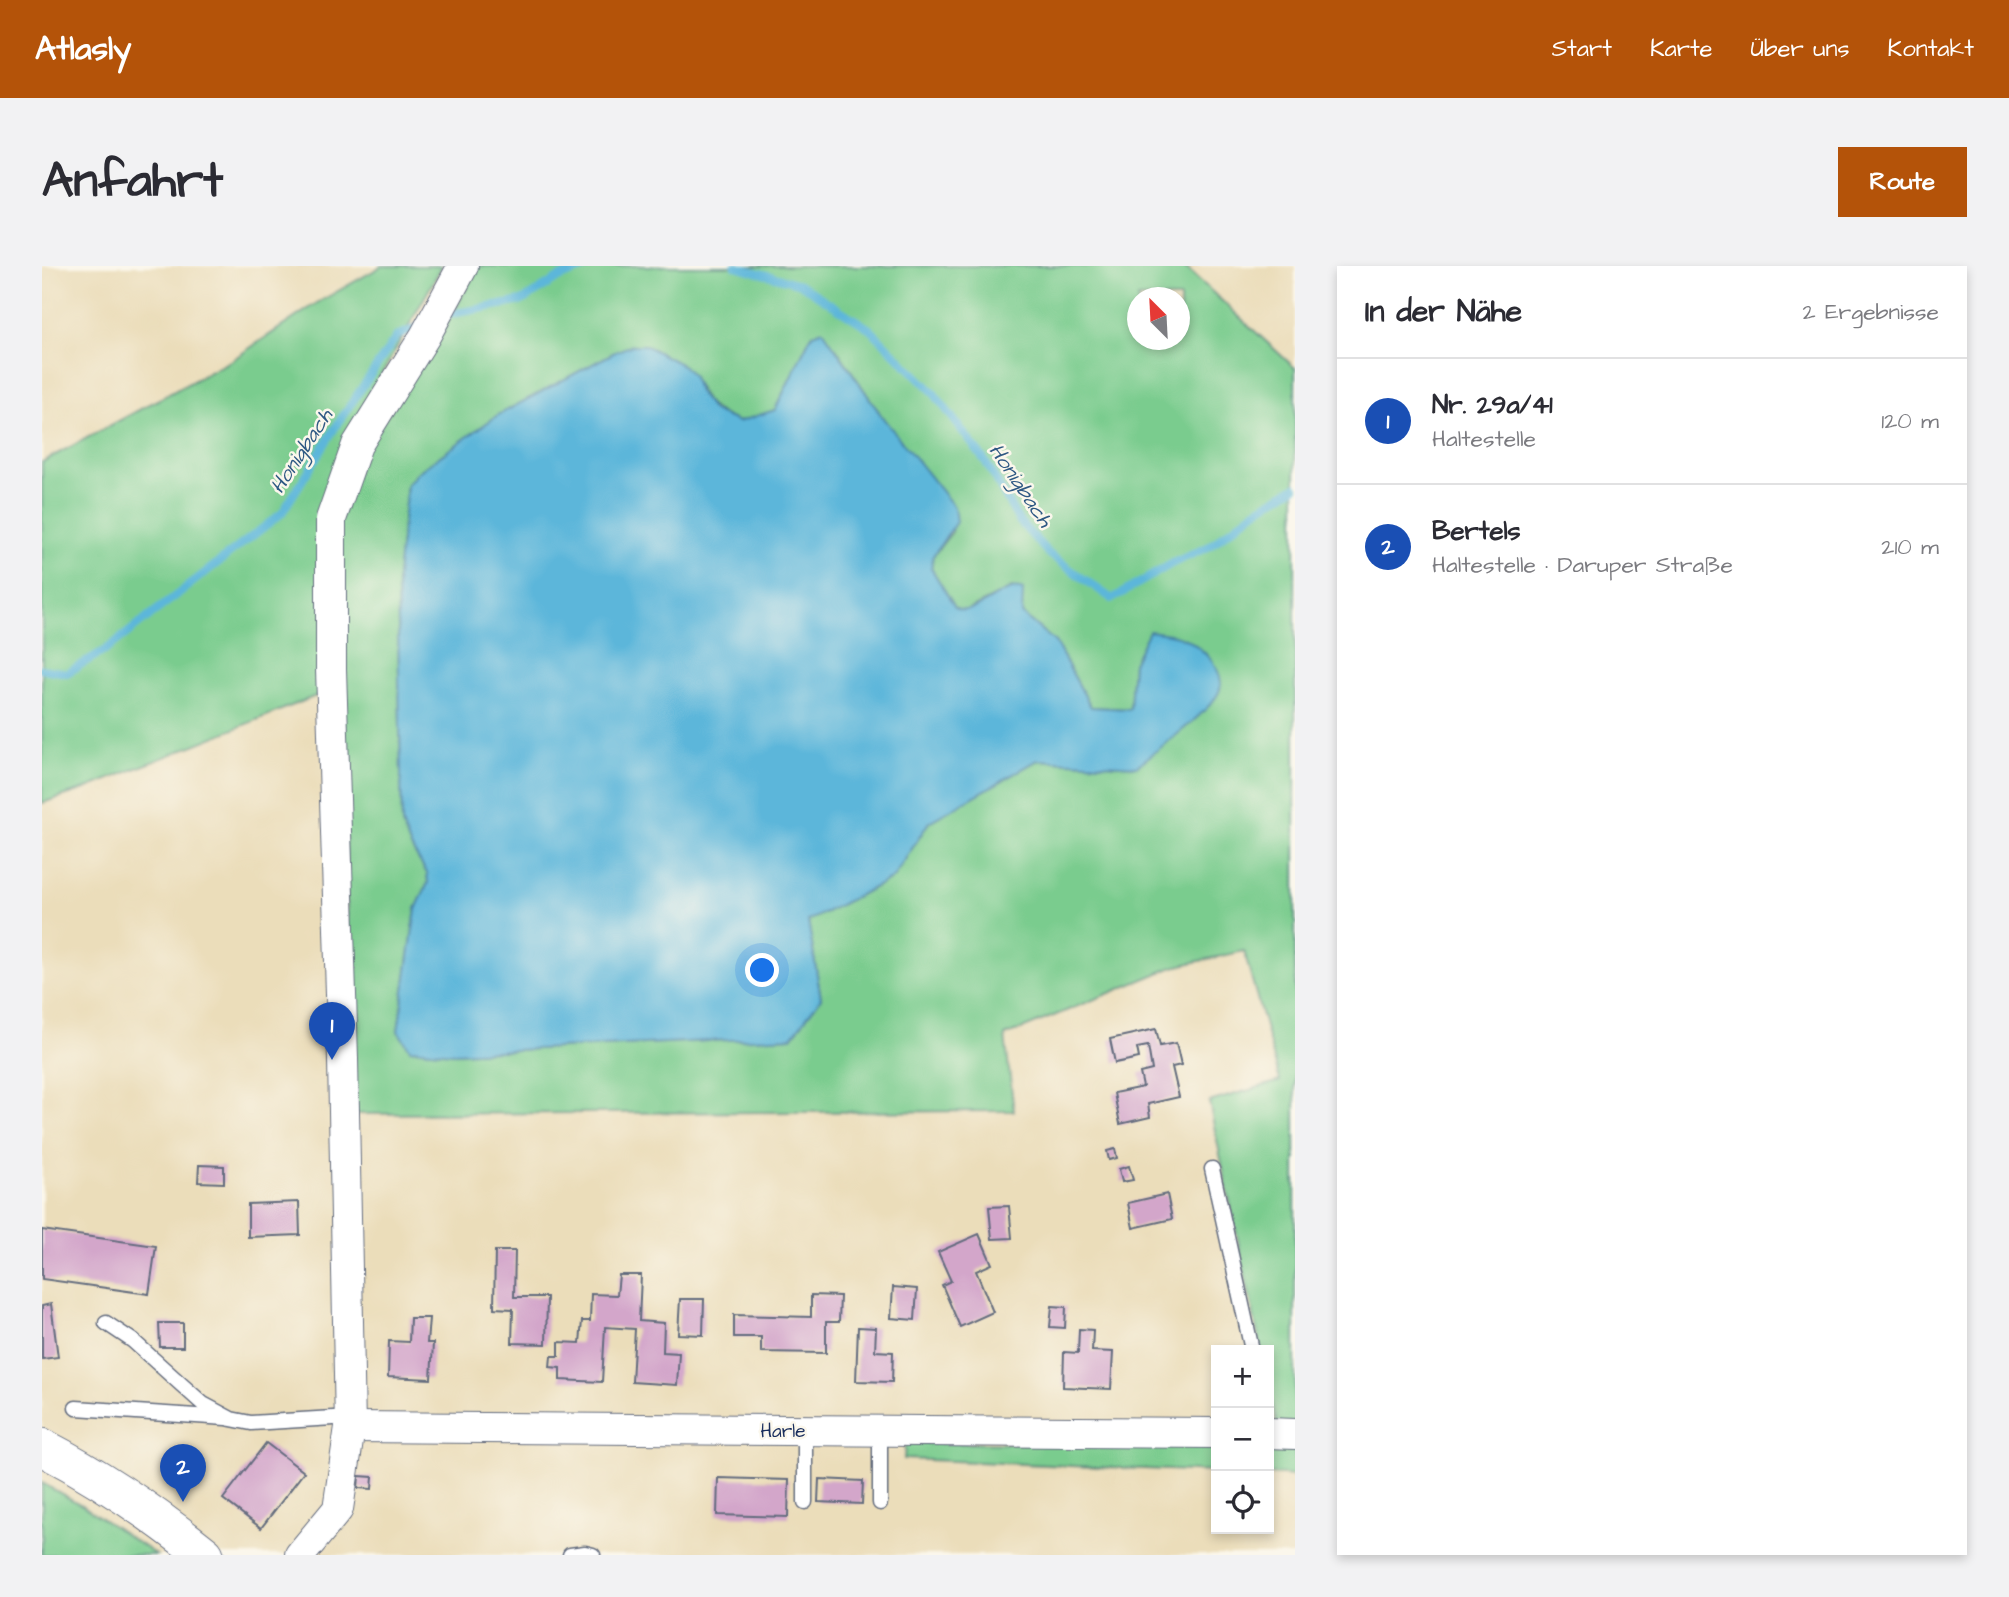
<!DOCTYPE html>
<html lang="de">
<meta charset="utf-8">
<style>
:root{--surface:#fff;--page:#f2f2f3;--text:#2b2b33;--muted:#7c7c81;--line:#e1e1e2;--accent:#b45309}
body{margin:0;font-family:"Architects Daughter",sans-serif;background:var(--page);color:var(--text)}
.controls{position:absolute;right:21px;bottom:21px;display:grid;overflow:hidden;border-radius:0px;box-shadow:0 4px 10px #0003}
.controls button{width:63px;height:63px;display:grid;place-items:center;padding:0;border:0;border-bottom:2px solid var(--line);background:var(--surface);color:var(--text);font:35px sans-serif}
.compass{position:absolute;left:1085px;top:21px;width:63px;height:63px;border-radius:50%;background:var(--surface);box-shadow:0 4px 10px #0003;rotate:336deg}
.you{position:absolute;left:721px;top:705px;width:24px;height:24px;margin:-18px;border:5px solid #fff;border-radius:50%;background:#1a73e8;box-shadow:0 0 0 10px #1a73e833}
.badge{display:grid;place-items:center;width:46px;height:46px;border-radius:50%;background:var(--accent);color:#fff;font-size:23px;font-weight:700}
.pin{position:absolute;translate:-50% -58px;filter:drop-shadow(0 2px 4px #0008)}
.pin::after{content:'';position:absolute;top:37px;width:24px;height:21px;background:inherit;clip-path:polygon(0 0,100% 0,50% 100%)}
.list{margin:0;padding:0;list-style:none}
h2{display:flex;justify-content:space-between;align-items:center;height:91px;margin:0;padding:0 28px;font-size:30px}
h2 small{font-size:23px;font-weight:400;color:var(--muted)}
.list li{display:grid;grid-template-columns:46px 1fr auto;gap:21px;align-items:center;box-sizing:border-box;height:126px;padding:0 28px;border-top:2px solid var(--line)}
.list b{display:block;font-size:26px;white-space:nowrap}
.list p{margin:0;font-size:23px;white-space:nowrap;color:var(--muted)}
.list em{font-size:23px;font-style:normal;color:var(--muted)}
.icon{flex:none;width:38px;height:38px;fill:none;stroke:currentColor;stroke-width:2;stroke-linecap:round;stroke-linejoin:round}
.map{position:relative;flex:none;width:1253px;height:1289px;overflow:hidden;border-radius:0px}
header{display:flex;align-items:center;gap:42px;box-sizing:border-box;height:98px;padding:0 35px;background:var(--accent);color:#fff}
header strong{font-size:33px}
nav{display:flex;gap:38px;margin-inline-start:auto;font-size:24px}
.intro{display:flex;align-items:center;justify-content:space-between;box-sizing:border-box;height:168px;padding:0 42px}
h1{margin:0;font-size:49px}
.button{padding:18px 32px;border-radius:0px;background:var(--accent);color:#fff;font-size:24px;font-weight:700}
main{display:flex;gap:42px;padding:0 42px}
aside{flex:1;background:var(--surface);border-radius:0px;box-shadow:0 4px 10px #0003}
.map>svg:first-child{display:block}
</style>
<header>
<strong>Atlasly</strong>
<nav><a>Start</a><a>Karte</a><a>Über uns</a><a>Kontakt</a></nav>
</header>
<div class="intro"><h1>Anfahrt</h1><a class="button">Route</a></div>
<main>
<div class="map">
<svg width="1253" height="1289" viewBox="0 0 1253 1289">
<rect width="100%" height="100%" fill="#fbf7ec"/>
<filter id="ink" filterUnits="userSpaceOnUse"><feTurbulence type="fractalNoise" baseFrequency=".0143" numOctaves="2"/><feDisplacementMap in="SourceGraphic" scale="14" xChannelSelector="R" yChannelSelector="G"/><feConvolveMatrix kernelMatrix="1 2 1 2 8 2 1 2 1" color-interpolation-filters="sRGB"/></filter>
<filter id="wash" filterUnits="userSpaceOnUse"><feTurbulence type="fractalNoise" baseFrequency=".00686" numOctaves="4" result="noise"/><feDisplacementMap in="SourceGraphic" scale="28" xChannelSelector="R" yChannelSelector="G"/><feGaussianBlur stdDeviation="1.57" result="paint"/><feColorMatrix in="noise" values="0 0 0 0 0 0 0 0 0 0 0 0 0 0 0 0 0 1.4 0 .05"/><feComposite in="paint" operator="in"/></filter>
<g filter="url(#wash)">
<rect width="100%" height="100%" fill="#ebddba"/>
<g fill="#7acc8e" stroke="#4a7e76" stroke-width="2" fill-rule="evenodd">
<polygon points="340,0 400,0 300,180 279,428 43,523 0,537 0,196 190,94 275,37"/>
<path d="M436 0H1142L1253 102V1161L1235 1160 1227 1122V1084H1219L1167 836 1238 815 1202 685 1131 701 963 770 972 845 310 848 296 260 323 182 401 66ZM1096 32H1138V74H1096ZM770 68 794 82 841 152 910 266 891 290 889 303 913 341 918 344H926L970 322 980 348 1013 376 1049 441 1088 443 1091 397 1095 500 996 494 887 556 851 612 766 655 779 732 750 771 412 787 369 783 356 765 374 643 386 617 385 607 368 579 360 558 355 311 365 219 376 206 456 149 573 86 650 109C663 138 667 143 696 156L733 144Z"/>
<polygon points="863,1177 1174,1178 1174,1206 862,1193"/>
<polygon points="1227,1178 1253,1178 1253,1210 1227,1208"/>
<polygon points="0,1217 40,1239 114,1289 0,1289"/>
</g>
<path fill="#5cb6da" stroke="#3c729c" stroke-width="2" d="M781 64 841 152 912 241 914 256 891 290 889 302 913 341C929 353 953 326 970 323 971 322 980 323 981 324L980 348 1013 376 1049 441 1088 443 1091 397 1107 365C1135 368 1150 371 1169 394 1175 402 1181 413 1178 423 1173 443 1113 485 1095 500L996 494 887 556 851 612 766 655 779 732 750 771 412 787 368 783 356 765 374 643 386 617 385 607 368 579 360 558 355 311 365 219 376 206 456 149 573 86 590 79H603L642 100 650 109 658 128 671 145 696 156 733 144 770 68Z"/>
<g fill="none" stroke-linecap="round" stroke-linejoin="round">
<g stroke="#5cb6da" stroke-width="8">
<polyline points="693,0 758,18 828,63 891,126 943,195 977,255 1007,288 1070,333 1131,297 1168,280 1214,244 1253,221"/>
<polyline points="404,49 480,35 518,11 548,0"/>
<polyline points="0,403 25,407 65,383 240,247 298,154 355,70 379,60"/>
</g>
</g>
<g id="blocks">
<g fill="#d3a6ca">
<polygon points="1114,763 1118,780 1134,777 1139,799 1130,801 1137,831 1106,838 1108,851 1078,858 1072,827 1101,821 1098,807 1110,804 1106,780 1095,782 1097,792 1073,797 1068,773"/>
<polygon points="1073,883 1075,892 1067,894 1065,885"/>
<polygon points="157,899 182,900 182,917 156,916"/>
<polygon points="1087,900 1091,914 1080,916 1077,903"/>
<polygon points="1125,928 1130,953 1091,962 1086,937"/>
<polygon points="257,936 258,969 206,971 206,938"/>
<polygon points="967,940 970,972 950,973 947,941"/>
<polygon points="0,964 114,980 107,1028 0,1013"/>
<polygon points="937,968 950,998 934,1005 951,1046 918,1061 900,1019 909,1015 896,986"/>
<polygon points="453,985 473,985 472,1031 505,1031 504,1078 470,1077 471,1043 452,1042"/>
<polygon points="577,1009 599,1009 597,1055 622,1057 621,1086 637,1087 635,1119 590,1116 593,1063 563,1061 560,1116 518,1114 518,1102 508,1101 509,1090 517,1090 517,1076 538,1077 540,1055 548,1055 549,1028 575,1029"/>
<polygon points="851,1021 875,1023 873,1054 849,1052"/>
<polygon points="769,1029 798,1030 797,1056 784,1056 784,1087 719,1086 719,1071 692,1071 692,1049 769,1051"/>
<polygon points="638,1033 662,1033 661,1069 636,1068"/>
<polygon points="9,1038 16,1091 0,1093 0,1040"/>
<polygon points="1010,1040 1024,1041 1023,1062 1008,1061"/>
<polygon points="368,1052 387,1052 385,1077 391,1077 389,1113 346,1111 347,1075 367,1076"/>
<polygon points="117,1057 141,1057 141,1081 118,1081"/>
<polygon points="816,1061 834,1062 833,1085 851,1086 850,1116 814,1115"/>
<polygon points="1037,1063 1051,1064 1050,1085 1071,1086 1069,1123 1021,1121 1022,1086 1036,1087"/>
<polygon points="224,1177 262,1206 219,1262 181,1233"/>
<polygon points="317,1210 331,1211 330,1223 316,1222"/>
<polygon points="676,1212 747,1214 746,1251 675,1249"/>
<polygon points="777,1213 821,1215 820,1238 776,1236"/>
</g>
</g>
</g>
<g filter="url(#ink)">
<use href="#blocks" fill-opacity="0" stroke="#646c7e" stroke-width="2"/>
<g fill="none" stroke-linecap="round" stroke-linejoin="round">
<defs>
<g id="service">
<polyline points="1170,903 1210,1084"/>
<polyline points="64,1057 91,1075 161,1138 189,1153 209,1157 308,1151"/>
<polyline points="34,1142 184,1152"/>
<polyline points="763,1164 763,1236"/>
<polyline points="838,1165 838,1237"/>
<polyline points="528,1289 543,1287 551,1289"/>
</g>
<g id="minor">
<polyline points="308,1161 1174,1167"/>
<polyline points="1227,1167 1253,1168"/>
<polyline points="258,1289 296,1243 308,1161 301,793 289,403 289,253 315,179 383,70 421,0"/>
</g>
<path id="tertiary" d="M0 1181C58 1211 112 1248 163 1289"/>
</defs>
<use href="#service" stroke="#646c7e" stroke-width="17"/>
<use href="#minor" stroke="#646c7e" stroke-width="32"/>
<use href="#tertiary" stroke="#646c7e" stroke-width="39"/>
<use href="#service" stroke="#fff" stroke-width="14"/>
<use href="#minor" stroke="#fff" stroke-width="30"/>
<use href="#tertiary" stroke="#fff" stroke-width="37"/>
</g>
</g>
<g text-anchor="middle" stroke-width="5" stroke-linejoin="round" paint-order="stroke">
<g font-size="19" fill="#1b2f5e" stroke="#fbf7ec">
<text x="741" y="1171">Harle</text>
</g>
<g font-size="21" font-style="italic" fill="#2e5883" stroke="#fbf7ec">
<text transform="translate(259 185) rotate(-57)" y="7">Honigbach</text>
<text transform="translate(979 219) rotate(56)" y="7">Honigbach</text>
</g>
</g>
</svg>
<div class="controls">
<button>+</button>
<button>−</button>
<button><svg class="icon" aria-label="locate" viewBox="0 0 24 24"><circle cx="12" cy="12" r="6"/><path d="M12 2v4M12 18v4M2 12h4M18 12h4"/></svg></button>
</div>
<svg class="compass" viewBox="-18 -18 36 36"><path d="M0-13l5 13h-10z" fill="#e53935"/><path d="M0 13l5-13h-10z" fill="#7c7c81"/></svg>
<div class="you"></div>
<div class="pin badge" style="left:290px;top:794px;background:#1a4fb4">1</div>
<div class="pin badge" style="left:141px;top:1236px;background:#1a4fb4">2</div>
</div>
<aside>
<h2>In der Nähe<small>2 Ergebnisse</small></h2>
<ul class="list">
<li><span class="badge" style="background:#1a4fb4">1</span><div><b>Nr. 29a/41</b><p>Haltestelle</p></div><em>120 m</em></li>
<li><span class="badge" style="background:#1a4fb4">2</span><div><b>Bertels</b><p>Haltestelle · Daruper Straße</p></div><em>210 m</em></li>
</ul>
</aside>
</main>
